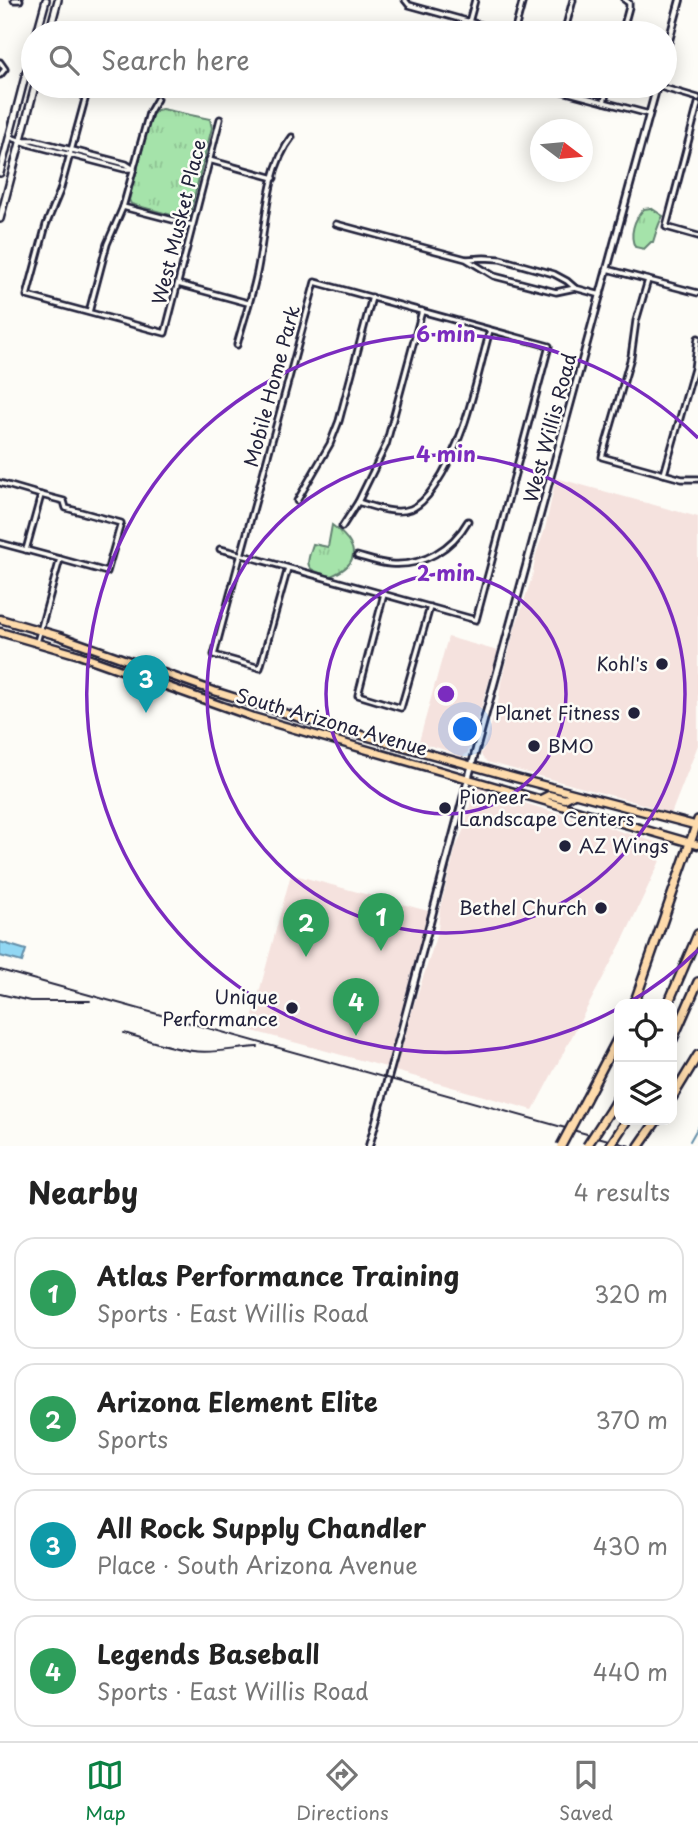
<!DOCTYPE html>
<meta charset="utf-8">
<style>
:root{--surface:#fff;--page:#f2f2f2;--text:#222;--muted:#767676;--line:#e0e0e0;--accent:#0b8043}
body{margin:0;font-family:"Playpen Sans",sans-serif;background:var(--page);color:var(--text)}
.controls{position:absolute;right:21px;bottom:21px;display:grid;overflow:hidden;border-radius:14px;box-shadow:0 4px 18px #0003}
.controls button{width:63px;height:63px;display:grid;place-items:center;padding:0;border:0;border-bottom:2px solid var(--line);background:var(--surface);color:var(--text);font:35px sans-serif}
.compass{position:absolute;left:530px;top:119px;width:63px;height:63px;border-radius:50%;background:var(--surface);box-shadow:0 4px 18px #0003;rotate:106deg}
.you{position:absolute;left:466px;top:730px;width:24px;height:24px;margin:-18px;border:5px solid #fff;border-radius:50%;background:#1a73e8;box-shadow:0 0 0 10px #1a73e833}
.badge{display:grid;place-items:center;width:46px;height:46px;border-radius:50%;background:var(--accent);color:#fff;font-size:23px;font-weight:700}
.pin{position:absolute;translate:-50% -58px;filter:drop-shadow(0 2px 4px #0008)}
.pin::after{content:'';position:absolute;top:37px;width:24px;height:21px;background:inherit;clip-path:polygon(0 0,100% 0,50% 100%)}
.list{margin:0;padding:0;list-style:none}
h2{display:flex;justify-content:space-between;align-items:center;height:91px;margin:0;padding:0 28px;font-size:30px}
h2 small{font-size:23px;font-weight:400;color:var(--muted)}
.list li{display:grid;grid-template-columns:46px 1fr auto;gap:21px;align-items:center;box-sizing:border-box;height:112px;margin:0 14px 14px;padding:0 14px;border:2px solid var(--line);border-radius:21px}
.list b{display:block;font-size:26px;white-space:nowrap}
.list p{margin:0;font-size:23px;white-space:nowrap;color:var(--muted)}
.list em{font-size:23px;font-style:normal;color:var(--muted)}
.icon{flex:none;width:38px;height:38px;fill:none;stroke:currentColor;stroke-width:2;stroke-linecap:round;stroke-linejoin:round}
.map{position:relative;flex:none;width:698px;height:1146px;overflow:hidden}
.search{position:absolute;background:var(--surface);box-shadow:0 4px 18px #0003;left:21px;right:21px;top:21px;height:77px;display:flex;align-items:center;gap:18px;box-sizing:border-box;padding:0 24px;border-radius:38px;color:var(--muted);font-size:26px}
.sheet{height:595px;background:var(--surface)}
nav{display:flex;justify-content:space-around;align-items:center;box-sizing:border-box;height:98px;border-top:2px solid var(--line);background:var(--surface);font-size:19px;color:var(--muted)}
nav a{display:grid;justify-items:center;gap:4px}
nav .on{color:var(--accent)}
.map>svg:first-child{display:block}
</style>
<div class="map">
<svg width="698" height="1146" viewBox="0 0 698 1146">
<defs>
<pattern id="park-tufts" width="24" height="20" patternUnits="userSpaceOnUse" patternTransform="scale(1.75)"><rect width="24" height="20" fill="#a5e3aa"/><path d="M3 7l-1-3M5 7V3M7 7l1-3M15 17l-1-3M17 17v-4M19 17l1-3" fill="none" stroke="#8ec293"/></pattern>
<pattern id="water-ripples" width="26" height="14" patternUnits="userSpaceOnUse" patternTransform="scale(1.75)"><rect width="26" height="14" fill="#91d7f3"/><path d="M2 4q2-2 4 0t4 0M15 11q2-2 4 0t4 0" fill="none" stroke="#7db8d1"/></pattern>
</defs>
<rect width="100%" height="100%" fill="#fdfcf7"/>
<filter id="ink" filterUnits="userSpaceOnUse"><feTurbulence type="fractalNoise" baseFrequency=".0143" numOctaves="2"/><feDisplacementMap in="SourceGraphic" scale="14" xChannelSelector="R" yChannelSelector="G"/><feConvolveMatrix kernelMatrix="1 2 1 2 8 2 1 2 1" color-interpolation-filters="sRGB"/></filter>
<g filter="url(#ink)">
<g fill="#f5e2de">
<polygon points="556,478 698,517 698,745 671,814 639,803 487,762 482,757 481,754 498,704 501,682 515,628 532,577 536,554 545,529"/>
<polygon points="448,637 498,651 468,752 463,757 460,757 448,751 432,746 418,745"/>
<polygon points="479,787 511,799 580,820 596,821 610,828 665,845 659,863 624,938 533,1110 395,1071 415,1001 429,960 438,929 440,908 456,847 465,826 473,792"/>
<polygon points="291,874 428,911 386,1067 249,1030"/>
</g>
<g fill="url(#park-tufts)" stroke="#648272" stroke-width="2">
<polygon points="162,109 210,119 212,128 189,217 186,219 131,204 129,200 151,116 157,110"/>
<path d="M651 208 663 216C658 224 656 233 653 242H651L644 249 635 247C629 235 634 219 644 209Z"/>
<path d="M332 525C356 543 364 562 331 576 305 569 305 568 313 544L328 547Z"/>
</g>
<polygon fill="url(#water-ripples)" stroke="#658fa9" stroke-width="2" points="0,942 26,950 22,962 0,956"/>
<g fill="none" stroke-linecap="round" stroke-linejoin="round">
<polyline stroke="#658fa9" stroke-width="2" points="690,1141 698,1127"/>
<defs>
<g id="minor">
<polyline points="14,0 20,0"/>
<polyline points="405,0 409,5 510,33"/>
<polyline points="469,22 475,0"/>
<polyline points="514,33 523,0"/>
<polyline points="564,33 573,0"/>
<polyline points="622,33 629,7 629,3 625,0"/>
<polyline points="0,62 5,69 0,75"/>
<polyline points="86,86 87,92 60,191 46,225 27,296 165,333 220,119"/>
<polyline points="543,86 649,114"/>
<polyline points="657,86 698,98"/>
<polyline points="604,102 608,86"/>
<polyline points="698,104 666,227 698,236"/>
<polyline points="10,137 32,145 124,169 134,169"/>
<polyline points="24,140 34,140 126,164 132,168"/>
<polyline points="209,160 274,178"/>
<polyline points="123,207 192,225"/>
<polyline points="336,224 466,259 494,276 556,292 575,288"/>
<polyline points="467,259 484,258 500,259 554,274 567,281 575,288 601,295"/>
<polyline points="607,269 698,293"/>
<polyline points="648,280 636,321 631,357 602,457 682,479 698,479"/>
<polyline points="178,284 248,303"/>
<polyline points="89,312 107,244 123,207 149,113 157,99"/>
<path d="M237 345C243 322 251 300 256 277 266 235 264 172 292 137"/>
<polyline points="664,474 694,369 698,338"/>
<polyline points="0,483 41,495"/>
<polyline points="297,501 330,444 339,421 372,297"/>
<path d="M358 502C374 507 395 515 411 509 421 505 428 496 434 487 466 440 475 384 490 330"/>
<polyline points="342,527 358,502 386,445 422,311"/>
<polyline points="0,543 60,559 37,642"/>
<path d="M220 549C229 551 238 554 246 556L476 620 549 346 315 282 241 555 239 561 214 655 260 668 288 568"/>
<polyline points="26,550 41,495 64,501 66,508 121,523 107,572 60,559"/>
<path d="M357 556C368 559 379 563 390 564 422 567 452 549 468 521"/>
<polyline points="384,594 358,695 401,708 430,607"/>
</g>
<g id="tertiary">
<polyline points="665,55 680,0"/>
<polyline points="369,1146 402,1028 474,757 657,86"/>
</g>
<g id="secondary">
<polyline points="37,33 46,0"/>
<polyline points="49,33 58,0"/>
<polyline points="0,173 33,46"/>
<polyline points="0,219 35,86"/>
</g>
<g id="primary">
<polyline points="0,619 59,636 214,691 297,717 516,778 698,826"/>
<polyline points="0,632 79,655 253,717 698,845"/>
<polyline points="541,799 549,795 565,799 574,794"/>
</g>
<g id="motorway">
<polyline points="634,1004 698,820"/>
<polyline points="668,1004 698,934"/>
<polyline points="672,1041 698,982"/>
<polyline points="672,1098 698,1055"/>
<polyline points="586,1099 619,1036"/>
<polyline points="611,1109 619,1095"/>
<polyline points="639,1146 657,1120"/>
</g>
</defs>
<use href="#minor" stroke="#22223b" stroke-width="9"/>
<use href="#tertiary" stroke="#22223b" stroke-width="10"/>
<use href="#secondary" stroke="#22223b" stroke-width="10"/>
<use href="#primary" stroke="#22223b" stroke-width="11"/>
<use href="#motorway" stroke="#22223b" stroke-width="12"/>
<use href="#minor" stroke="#fdfcf7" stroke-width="3.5"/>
<use href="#tertiary" stroke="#fdfcf7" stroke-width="4.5"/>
<use href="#secondary" stroke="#fdfcf7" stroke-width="5"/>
<use href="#primary" stroke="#fedbac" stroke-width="6"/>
<use href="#motorway" stroke="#fedbac" stroke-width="7"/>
<g stroke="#22223b" stroke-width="2">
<polyline points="0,970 630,1146"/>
<polyline points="0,994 30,1001 90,1001"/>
<path d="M124 1033C146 1039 169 1048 193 1051 214 1054 236 1048 258 1047"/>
</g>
<defs>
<g id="motorway-bridge">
<polyline points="561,1146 586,1099"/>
<polyline points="587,1146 611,1109"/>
<polyline points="610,1146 627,1120"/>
</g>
</defs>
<use href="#motorway-bridge" stroke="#22223b" stroke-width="12" stroke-linecap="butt"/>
<use href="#motorway-bridge" stroke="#fedbac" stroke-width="7"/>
</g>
</g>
<g fill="none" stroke="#7b2cbf" stroke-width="3.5">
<circle cx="446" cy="694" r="120"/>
<circle cx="446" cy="694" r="239"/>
<path d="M698 950A359 359 0 0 1 628 1003M617 1009A359 359 0 1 1 698 438"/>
</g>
<g fill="#22223b" stroke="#fdfcf7" stroke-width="2.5">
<circle cx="662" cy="664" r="7"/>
<circle cx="634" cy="713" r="7"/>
<circle cx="534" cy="746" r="7"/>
<circle cx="445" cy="808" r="7"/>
<circle cx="565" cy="846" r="7"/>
<circle cx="601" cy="908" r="7"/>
<circle cx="292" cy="1008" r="7"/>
</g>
<g text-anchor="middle" stroke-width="5" stroke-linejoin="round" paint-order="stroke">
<g font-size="19" fill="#22223b" stroke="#fdfcf7">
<text transform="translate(179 222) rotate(-76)" y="7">West Musket Place</text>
<text transform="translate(272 386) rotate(-75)" y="7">Mobile Home Park</text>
<text transform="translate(550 428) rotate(-75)" y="7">West Willis Road</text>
<text transform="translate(332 722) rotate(16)" y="7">South Arizona Avenue</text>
</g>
<g font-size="19" fill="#22223b" stroke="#fdfcf7" text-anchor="end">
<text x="648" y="671">Kohl's</text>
<text x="620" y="720">Planet Fitness</text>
<text x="548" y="753" text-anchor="start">BMO</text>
<text x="459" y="804" text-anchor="start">Pioneer<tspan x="459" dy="22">Landscape Centers</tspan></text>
<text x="579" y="853" text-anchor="start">AZ Wings</text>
<text x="587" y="915">Bethel Church</text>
<text x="278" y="1004">Unique<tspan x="278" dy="22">Performance</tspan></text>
</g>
</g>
<circle cx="446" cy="694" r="10" fill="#7b2cbf" stroke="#fdfcf7" stroke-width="3.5"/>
<g font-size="21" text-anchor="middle" font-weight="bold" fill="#7b2cbf" stroke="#fdfcf7" stroke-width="5" stroke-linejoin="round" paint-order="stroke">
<text x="446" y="342">6 min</text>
<text x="446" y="462">4 min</text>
<text x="446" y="581">2 min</text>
</g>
</svg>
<div class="controls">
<button><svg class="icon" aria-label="locate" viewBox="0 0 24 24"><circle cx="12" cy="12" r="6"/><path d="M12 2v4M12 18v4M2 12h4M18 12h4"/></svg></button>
<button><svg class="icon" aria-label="layers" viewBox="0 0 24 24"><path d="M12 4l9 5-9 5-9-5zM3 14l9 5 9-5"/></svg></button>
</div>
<svg class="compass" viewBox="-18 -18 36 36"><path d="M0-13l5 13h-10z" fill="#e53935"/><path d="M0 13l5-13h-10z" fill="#767676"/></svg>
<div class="you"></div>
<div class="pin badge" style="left:381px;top:951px;background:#2e9e5b">1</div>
<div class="pin badge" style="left:306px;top:957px;background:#2e9e5b">2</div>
<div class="pin badge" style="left:146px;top:713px;background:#0f9aa8">3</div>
<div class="pin badge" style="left:356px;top:1036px;background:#2e9e5b">4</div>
<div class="search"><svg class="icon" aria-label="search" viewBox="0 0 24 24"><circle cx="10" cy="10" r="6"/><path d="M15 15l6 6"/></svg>Search here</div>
</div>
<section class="sheet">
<h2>Nearby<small>4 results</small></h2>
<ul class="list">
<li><span class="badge" style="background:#2e9e5b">1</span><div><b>Atlas Performance Training</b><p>Sports · East Willis Road</p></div><em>320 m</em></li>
<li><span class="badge" style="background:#2e9e5b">2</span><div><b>Arizona Element Elite</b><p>Sports</p></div><em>370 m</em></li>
<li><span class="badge" style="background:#0f9aa8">3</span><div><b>All Rock Supply Chandler</b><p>Place · South Arizona Avenue</p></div><em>430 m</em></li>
<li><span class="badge" style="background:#2e9e5b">4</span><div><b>Legends Baseball</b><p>Sports · East Willis Road</p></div><em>440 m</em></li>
</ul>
</section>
<nav>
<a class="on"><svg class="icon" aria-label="map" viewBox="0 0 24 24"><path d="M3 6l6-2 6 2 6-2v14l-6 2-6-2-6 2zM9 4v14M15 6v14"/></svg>Map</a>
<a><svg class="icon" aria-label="directions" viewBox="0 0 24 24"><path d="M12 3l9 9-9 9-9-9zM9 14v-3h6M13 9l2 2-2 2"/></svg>Directions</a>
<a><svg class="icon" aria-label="saved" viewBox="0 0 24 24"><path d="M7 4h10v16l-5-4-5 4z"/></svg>Saved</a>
</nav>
